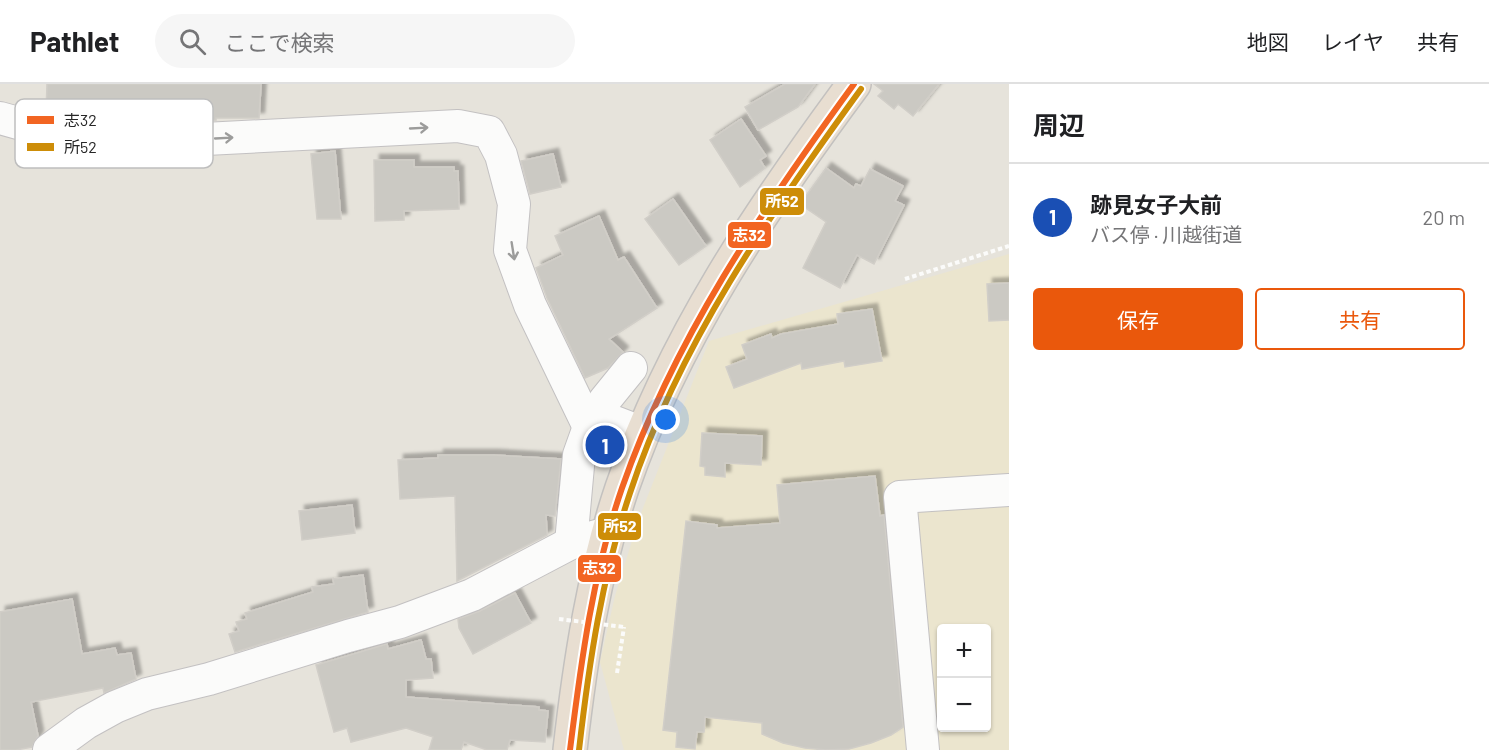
<!DOCTYPE html>
<html lang="ja">
<meta charset="utf-8">
<style>
:root{--surface:#fff;--page:#f6f6f6;--text:#202124;--muted:#757577;--line:#e0e0e0;--accent:#ea580c}
body{margin:0;font-family:Barlow,"Noto Sans JP",sans-serif;background:var(--page);color:var(--text)}
.controls{position:absolute;right:18px;bottom:18px;display:grid;overflow:hidden;border-radius:6px;box-shadow:0 2px 4px #0004}
.controls button{width:54px;height:54px;display:grid;place-items:center;padding:0;border:0;border-bottom:2px solid var(--line);background:var(--surface);color:var(--text);font:30px sans-serif}
.you{position:absolute;left:666px;top:336px;width:21px;height:21px;margin:-15px;border:4px solid #fff;border-radius:50%;background:#1a73e8;box-shadow:0 0 0 9px #1a73e833}
.badge{display:grid;place-items:center;width:39px;height:39px;border-radius:50%;background:var(--accent);color:#fff;font-size:20px;font-weight:700}
.pin{position:absolute;translate:-50% -50%;border:3px solid #fff;box-shadow:0 2px 6px #0006}
.list{margin:0;padding:0;list-style:none}
h2{display:flex;justify-content:space-between;align-items:center;height:78px;margin:0;padding:0 24px;font-size:26px}
h2 small{font-size:20px;font-weight:400;color:var(--muted)}
.list li{display:grid;grid-template-columns:39px 1fr auto;gap:18px;align-items:center;box-sizing:border-box;height:108px;padding:0 24px;border-top:2px solid var(--line)}
.list b{display:block;font-size:22px;white-space:nowrap}
.list p{margin:0;font-size:20px;white-space:nowrap;color:var(--muted)}
.list em{font-size:20px;font-style:normal;color:var(--muted)}
.actions{display:flex;gap:12px;padding:18px 24px}
.actions a{flex:1;padding:14px 0;border:2px solid var(--accent);border-radius:6px;text-align:center;font-size:21px;color:var(--accent)}
.actions .main{background:var(--accent);color:#fff}
.icon{flex:none;width:33px;height:33px;fill:none;stroke:currentColor;stroke-width:2;stroke-linecap:round;stroke-linejoin:round}
.map{position:relative;flex:none;width:1009px;height:666px;overflow:hidden}
header{display:flex;align-items:center;gap:36px;box-sizing:border-box;height:84px;padding:0 30px;background:var(--surface);border-bottom:2px solid var(--line)}
header strong{font-size:28px}
nav{display:flex;gap:33px;margin-inline-start:auto;font-size:21px}
.search{width:420px;height:54px;background:var(--page);display:flex;align-items:center;gap:15px;box-sizing:border-box;padding:0 21px;border-radius:33px;color:var(--muted);font-size:22px}
main{display:flex}
aside{flex:1;background:var(--surface)}
.map>svg:first-child{display:block}
</style>
<header>
<strong>Pathlet</strong>
<div class="search"><svg class="icon" aria-label="search" viewBox="0 0 24 24"><circle cx="10" cy="10" r="6"/><path d="M15 15l6 6"/></svg>ここで検索</div>
<nav><a>地図</a><a>レイヤ</a><a>共有</a></nav>
</header>
<main>
<div class="map">
<svg width="1009" height="666" viewBox="0 0 1009 666">
<defs>
<filter id="shadow"><feDropShadow dx="5.5" dy="-5.5" stdDeviation="1.5" flood-color="#0004"/></filter>
</defs>
<rect width="100%" height="100%" fill="#e6e3db"/>
<path fill="#ebe5ce" fill-rule="evenodd" d="M1009 170V666H624L600 578 615 512 639 434 709 257ZM942 544H986V644H942Z"/>
<g fill="#cbc9c3" stroke="#d1cec8" stroke-width="1.5" filter="url(#shadow)">
<polygon points="47,0 261,0 259,34 216,34 216,36 154,40 46,28"/>
<polygon points="785,0 815,0 798,23 758,46 745,23"/>
<polygon points="874,0 939,0 913,32 898,20 894,25 878,12 883,7"/>
<polygon points="741,35 766,72 760,76 765,84 740,103 710,56"/>
<polygon points="335,67 341,135 317,135 311,70"/>
<polygon points="553,70 561,103 530,110 521,77"/>
<polygon points="374,76 414,76 414,83 454,83 454,87 458,87 459,125 404,127 404,136 375,137"/>
<polygon points="826,84 854,104 856,100 861,102 870,85 903,102 895,117 904,121 874,180 857,171 840,204 803,184 826,138 800,120"/>
<polygon points="673,115 706,162 679,181 645,135"/>
<polygon points="599,132 618,176 624,173 657,224 609,255 623,268 608,284 585,294 547,214 536,184 563,171 555,152"/>
<polygon points="1009,199 1009,236 989,237 987,200"/>
<polygon points="872,225 882,277 845,283 844,277 802,285 801,279 734,304 726,283 747,275 742,261 771,250 772,254 781,250 838,240 837,230"/>
<polygon points="702,349 762,352 761,381 725,379 725,393 705,391 705,383 700,382"/>
<polygon points="438,371 493,371 561,375 555,432 546,431 547,451 457,497 455,412 400,415 398,376 438,374"/>
<polygon points="875,392 880,432 884,431 903,643 891,651 871,659 849,665 826,666 805,664 783,659 762,650 762,639 705,633 704,648 697,648 695,665 676,663 677,648 663,646 686,437 717,441 717,444 780,439 777,401"/>
<polygon points="352,421 355,449 302,456 299,427"/>
<polygon points="363,491 368,528 235,568 229,550 239,547 236,538 247,535 245,529 313,508 312,503 334,500 333,495"/>
<polygon points="515,509 531,539 473,570 459,544 458,535 480,527"/>
<polygon points="72,515 82,570 115,564 117,571 131,569 136,595 104,609 103,604 31,618 38,652 32,663 16,666 0,666 0,528"/>
<polygon points="421,556 426,575 431,575 433,594 406,596 406,613 539,623 539,626 548,627 545,658 510,656 507,666 487,666 464,658 461,666 429,666 433,653 406,644 351,658 347,644 334,648 316,581 387,560 388,565"/>
</g>
<g fill="none" stroke-linecap="round" stroke-linejoin="round">
<defs>
<g id="minor">
<polyline points="0,34 43,46 147,58 458,42 489,48 501,71 514,120 510,166 530,221 589,343"/>
<polyline points="596,331 643,349"/>
<polyline points="571,459 579,371 589,343 605,316 631,284"/>
<polyline points="49,666 86,639 115,623 147,610 209,595 348,552 400,538 472,511 571,459 608,449"/>
<polyline points="923,666 900,413 1009,406"/>
</g>
<path id="highway" d="M570 666C580 578 594 487 622 404 674 253 760 127 854 0"/>
</defs>
<use href="#minor" stroke="#c3c1c2" stroke-width="34"/>
<use href="#highway" stroke="#c3c1bf" stroke-width="36"/>
<g stroke="#fbfbfa" stroke-width="4" stroke-dasharray="4.5 3" stroke-linecap="butt">
<polyline points="905,195 1009,162"/>
<polyline points="617,589 624,543"/>
</g>
<use href="#minor" stroke="#fbfbfa" stroke-width="32"/>
<use href="#highway" stroke="#e8ded1" stroke-width="33"/>
<polyline stroke="#fbfbfa" stroke-width="4" stroke-dasharray="4.5 3" stroke-linecap="butt" points="559,535 624,543"/>
<defs>
<path id="bus-1" d="M570 666C581 578 593 488 622 404 674 255 762 126 854 0"/>
<path id="bus-2" d="M579 666C589 579 602 492 630 409 679 260 770 130 861 5"/>
</defs>
<use href="#bus-1" stroke="#fff" stroke-width="10"/>
<use href="#bus-2" stroke="#fff" stroke-width="10"/>
<use href="#bus-1" stroke="#f26522" stroke-width="6"/>
<use href="#bus-2" stroke="#cd8d08" stroke-width="6"/>
</g>
<defs><path id="oneway-shaft" d="M-6 0H5M1.5-3L5.5 0L1.5 3" fill="none" stroke-width="1.6" stroke-linecap="round" stroke-linejoin="round" transform="scale(1.5)"/></defs>
<g stroke="#9c9c9b">
<use href="#oneway-shaft" transform="translate(419 44) rotate(-3)"/>
<use href="#oneway-shaft" transform="translate(224 54) rotate(-3)"/>
<use href="#oneway-shaft" transform="translate(513 167) rotate(81)"/>
</g>
<rect x="15" y="15" width="198" height="69" rx="9" fill="#fff" stroke="#bebebe" stroke-width="1.5"/>
<rect x="27" y="32" width="27" height="8" fill="#f26522"/>
<rect x="27" y="59" width="27" height="8" fill="#cd8d08"/>
<g font-size="16" fill="#272727">
<text x="64" y="42">志32</text>
<text x="64" y="69">所52</text>
</g>
<g stroke="#fff" stroke-width="2">
<rect x="759" y="103" width="46" height="29" rx="6" fill="#cd8d08"/>
<rect x="727" y="137" width="45" height="28" rx="6" fill="#f26522"/>
<rect x="597" y="428" width="45" height="29" rx="6" fill="#cd8d08"/>
<rect x="577" y="470" width="45" height="29" rx="6" fill="#f26522"/>
</g>
<g font-size="16" text-anchor="middle" font-weight="bold" fill="#fff">
<text x="782" y="123">所52</text>
<text x="749" y="157">志32</text>
<text x="620" y="448">所52</text>
<text x="599" y="490">志32</text>
</g>
</svg>
<div class="controls">
<button>+</button>
<button>−</button>
</div>
<div class="you"></div>
<div class="pin badge" style="left:605px;top:361px;background:#1a4fb4">1</div>
</div>
<aside>
<h2>周辺<small></small></h2>
<ul class="list">
<li><span class="badge" style="background:#1a4fb4">1</span><div><b>跡見女子大前</b><p>バス停 · 川越街道</p></div><em>20 m</em></li>
</ul>
<div class="actions"><a class="main">保存</a><a>共有</a></div>
</aside>
</main>
